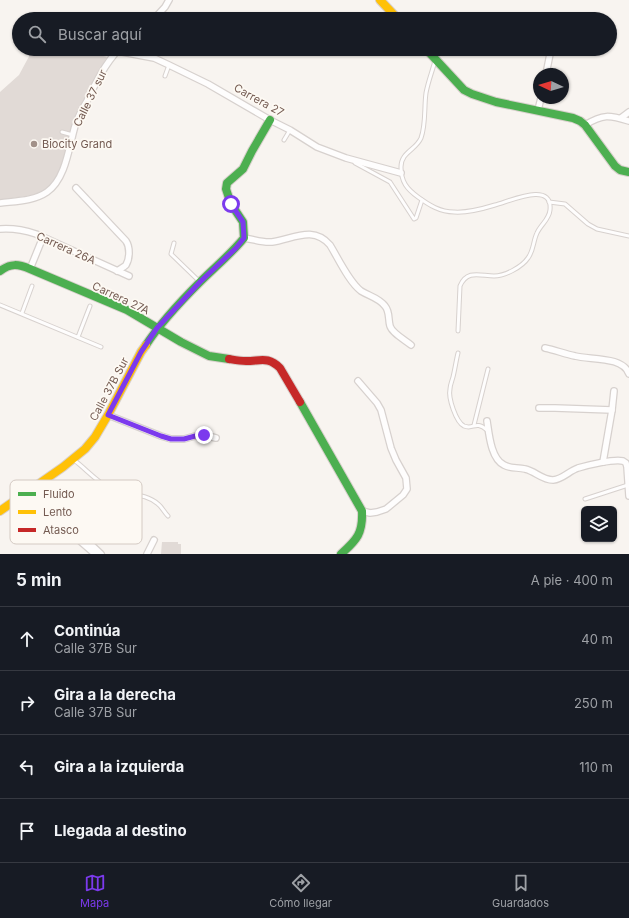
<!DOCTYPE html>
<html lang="es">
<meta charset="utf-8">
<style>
:root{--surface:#171b24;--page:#242831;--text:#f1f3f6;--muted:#9ea1a6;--line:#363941;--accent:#7c3aed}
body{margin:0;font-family:Inter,sans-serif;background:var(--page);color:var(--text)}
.controls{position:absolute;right:12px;bottom:12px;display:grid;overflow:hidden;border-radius:6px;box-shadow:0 1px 3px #0004}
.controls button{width:36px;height:36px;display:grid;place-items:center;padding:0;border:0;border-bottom:1px solid var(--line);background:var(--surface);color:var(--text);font:20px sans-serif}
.compass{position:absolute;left:533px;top:68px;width:36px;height:36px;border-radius:50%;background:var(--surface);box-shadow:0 1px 3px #0004;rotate:274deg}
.stop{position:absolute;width:12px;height:12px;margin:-9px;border:3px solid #7c3aed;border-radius:50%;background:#fff}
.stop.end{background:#7c3aed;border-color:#fff;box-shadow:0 1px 4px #0008}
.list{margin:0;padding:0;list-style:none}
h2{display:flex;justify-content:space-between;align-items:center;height:52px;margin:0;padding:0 16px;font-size:17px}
h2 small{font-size:13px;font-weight:400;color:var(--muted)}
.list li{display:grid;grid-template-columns:26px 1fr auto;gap:12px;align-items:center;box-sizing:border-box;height:64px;padding:0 16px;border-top:1px solid var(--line)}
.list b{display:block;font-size:15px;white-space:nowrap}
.list p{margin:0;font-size:13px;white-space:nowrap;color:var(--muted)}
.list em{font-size:13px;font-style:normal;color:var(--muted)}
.icon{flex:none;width:22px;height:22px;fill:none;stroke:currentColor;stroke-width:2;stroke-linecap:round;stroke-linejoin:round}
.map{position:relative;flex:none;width:629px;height:554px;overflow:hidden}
.search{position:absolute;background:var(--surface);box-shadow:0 1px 3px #0004;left:12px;right:12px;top:12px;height:44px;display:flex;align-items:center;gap:10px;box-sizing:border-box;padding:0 14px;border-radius:22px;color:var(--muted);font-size:15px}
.sheet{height:308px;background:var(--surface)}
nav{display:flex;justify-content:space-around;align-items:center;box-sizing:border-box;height:56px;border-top:1px solid var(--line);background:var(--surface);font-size:11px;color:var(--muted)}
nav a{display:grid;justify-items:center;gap:2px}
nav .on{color:var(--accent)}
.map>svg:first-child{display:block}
</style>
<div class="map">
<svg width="629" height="554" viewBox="0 0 629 554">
<rect width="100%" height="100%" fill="#f8f4f0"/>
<g fill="#e1dad6">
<polygon points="33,49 79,49 107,57 87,93 74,122 62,166 59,175 47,189 39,194 0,200 0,92 19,75"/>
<polygon points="162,542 178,542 178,544 181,544 181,554 161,554"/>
</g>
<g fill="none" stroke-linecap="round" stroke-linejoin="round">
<defs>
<g id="lane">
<polyline points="105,49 117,51"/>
<path d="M435 61C432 72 428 82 426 93 424 107 426 125 421 138 416 150 401 152 401 167 401 182 407 189 418 197 429 205 440 212 454 212 467 213 482 209 495 205 508 202 553 180 550 210 549 220 541 224 537 233 533 241 534 250 528 258 522 267 505 276 494 276 481 276 467 269 460 286L458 331"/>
<polyline points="165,76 169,65"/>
<polyline points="62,132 73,135"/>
<polyline points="284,140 290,130"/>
<polyline points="355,163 390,182 414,219 416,218 422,200"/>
<polyline points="549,202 565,204 588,224 597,229 629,236"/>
<polyline points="174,243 171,254 200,282"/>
<polyline points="0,305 101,347"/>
<polyline points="22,313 32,286"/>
<polyline points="78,337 90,306"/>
<path d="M458 353C456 361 455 369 453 377 452 381 450 385 450 389 448 398 456 422 464 426 474 430 475 420 487 430"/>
<polyline points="474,425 488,369"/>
<path d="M74 460C86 469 98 483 111 489 126 496 145 492 158 504 162 507 164 512 168 516"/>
<polyline points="585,499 628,485"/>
</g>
<g id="street">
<polyline points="154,19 165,7 169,0"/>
<polyline points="550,19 550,18"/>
<polyline points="117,51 138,55 154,58 169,65 208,84 270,120 290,130 317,147 346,158 401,173"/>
<polyline points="546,74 550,54 550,49"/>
<polyline points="538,110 541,98"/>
<polyline points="621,118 629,112"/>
<path d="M585 125C603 114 609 115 629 121"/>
<path d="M76 188 126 241C130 247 130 258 126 265 124 267 120 269 117 271"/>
<path d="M0 203C16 201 34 201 47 192 66 179 69 146 75 126 78 117 82 109 87 101 96 82 105 64 119 49"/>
<path d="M0 229C13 228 24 230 36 234L129 276"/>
<path d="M244 238C253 239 262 243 272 242 293 239 313 225 330 245 338 258 349 282 361 291 369 296 379 298 385 306 390 312 388 319 390 326 392 333 405 340 411 345"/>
<polyline points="30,269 43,237"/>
<path d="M545 348C555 350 565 354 575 356 590 360 623 356 629 374"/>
<polyline points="358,381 377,403 381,410 391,448 396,460 406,478 407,489 403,495 386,509 377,512 370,513 362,511"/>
<polyline points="539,408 555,408 612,410"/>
<polyline points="108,415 161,436 171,439 184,439 199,435 204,435 216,438"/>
<path d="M487 421C489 434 491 459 504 465 511 469 518 467 525 469 535 471 542 480 553 480 563 479 569 471 578 468 588 465 613 459 623 461L626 463 627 467 629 496"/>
<polyline points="603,462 612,410 614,391"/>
<polyline points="36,486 84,538 101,554"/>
<polyline points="32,489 80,541 95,554"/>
<polyline points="147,554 154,540"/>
</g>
<g id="fast">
<polyline points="426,49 464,90 472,94 496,102 573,118 580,121 585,125 615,166 620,170 629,172"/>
<path d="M0 271C11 263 18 264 30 269L127 310 181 342 209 356 229 359"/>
<path d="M146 345C161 322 181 301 200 282 215 267 231 254 244 238L243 222 231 204 226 189 227 183 243 169 252 151 270 120"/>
<path d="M300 402 362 511C363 533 357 540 341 554"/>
</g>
<g id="slow">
<polyline points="380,0 398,19"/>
<polyline points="0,511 63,467 85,449 95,437 108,415 141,352 146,345"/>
</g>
<path id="jam" d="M229 359C235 360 240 361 246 361 261 361 268 356 280 368L300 402"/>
</defs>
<use href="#lane" stroke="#d7d1ce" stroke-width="5"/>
<use href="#street" stroke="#d7d1ce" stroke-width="8"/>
<use href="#fast" stroke="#d8d0cc" stroke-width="10"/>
<use href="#slow" stroke="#d8d0cc" stroke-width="10"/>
<use href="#jam" stroke="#d8d0cc" stroke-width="10"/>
<use href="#lane" stroke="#fefdfd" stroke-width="3"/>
<use href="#street" stroke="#fefdfd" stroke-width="5.5"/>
<use href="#fast" stroke="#4caf50" stroke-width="8"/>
<use href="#slow" stroke="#ffc107" stroke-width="8"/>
<use href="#jam" stroke="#c62828" stroke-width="8"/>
</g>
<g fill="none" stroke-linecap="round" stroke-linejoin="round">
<polyline stroke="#7c3aed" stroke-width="5" points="204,435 199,435 184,439 171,439 161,436 108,415 141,352 157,328 200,282 236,248 244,238 243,222 231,204"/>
</g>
<circle fill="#a29189" stroke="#fdf9f3" stroke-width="1.5" cx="34" cy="144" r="4"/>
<g text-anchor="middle" stroke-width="3.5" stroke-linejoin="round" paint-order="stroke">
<g font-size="11" fill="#745b52" stroke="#fdf9f3">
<text transform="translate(90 98) rotate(-64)" y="4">Calle 37 sur</text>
<text transform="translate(259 100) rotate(29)" y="4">Carrera 27</text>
<text transform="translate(66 248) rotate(24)" y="4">Carrera 26A</text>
<text transform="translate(121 298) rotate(25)" y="4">Carrera 27A</text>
<text transform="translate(109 389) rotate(-62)" y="4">Calle 37B Sur</text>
</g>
<g font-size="11" fill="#745b52" stroke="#fdf9f3" text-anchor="start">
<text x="42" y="148">Biocity Grand</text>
</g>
</g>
<rect x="10" y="480" width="132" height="64" rx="6" fill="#fdf9f3" stroke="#d4cac3" stroke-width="1"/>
<rect x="18" y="492" width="18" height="4" fill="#4caf50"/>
<rect x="18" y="510" width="18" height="4" fill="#ffc107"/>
<rect x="18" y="528" width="18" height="4" fill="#c62828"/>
<g font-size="11" fill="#745b52">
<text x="43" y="498">Fluido</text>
<text x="43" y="516">Lento</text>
<text x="43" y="534">Atasco</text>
</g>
</svg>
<div class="controls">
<button><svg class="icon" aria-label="layers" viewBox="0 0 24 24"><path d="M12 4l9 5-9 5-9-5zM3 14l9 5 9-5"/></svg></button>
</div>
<svg class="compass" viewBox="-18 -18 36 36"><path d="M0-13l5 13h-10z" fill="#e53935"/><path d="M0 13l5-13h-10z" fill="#9ea1a6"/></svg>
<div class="stop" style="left:231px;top:204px"></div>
<div class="stop end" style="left:204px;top:435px"></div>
<div class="search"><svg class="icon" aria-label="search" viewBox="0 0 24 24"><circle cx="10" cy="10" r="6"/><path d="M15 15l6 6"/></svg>Buscar aquí</div>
</div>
<section class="sheet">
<h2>5 min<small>A pie · 400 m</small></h2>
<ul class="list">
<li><svg class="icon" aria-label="ahead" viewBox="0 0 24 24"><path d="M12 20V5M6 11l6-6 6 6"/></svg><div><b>Continúa</b><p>Calle 37B Sur</p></div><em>40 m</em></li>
<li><svg class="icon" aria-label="right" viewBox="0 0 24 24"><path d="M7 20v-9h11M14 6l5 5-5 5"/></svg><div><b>Gira a la derecha</b><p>Calle 37B Sur</p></div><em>250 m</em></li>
<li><svg class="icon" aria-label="left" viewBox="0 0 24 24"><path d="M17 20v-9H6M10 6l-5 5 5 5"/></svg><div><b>Gira a la izquierda</b></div><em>110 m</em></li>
<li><svg class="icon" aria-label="arrive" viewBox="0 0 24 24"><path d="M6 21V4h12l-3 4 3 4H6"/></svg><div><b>Llegada al destino</b></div></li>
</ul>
</section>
<nav>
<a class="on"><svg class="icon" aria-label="map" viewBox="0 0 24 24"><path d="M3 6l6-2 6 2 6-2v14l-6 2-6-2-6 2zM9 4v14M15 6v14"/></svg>Mapa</a>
<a><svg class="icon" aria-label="directions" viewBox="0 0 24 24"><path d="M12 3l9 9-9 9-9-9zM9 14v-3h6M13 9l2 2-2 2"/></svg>Cómo llegar</a>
<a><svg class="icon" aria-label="saved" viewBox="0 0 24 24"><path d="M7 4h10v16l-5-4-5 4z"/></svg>Guardados</a>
</nav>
